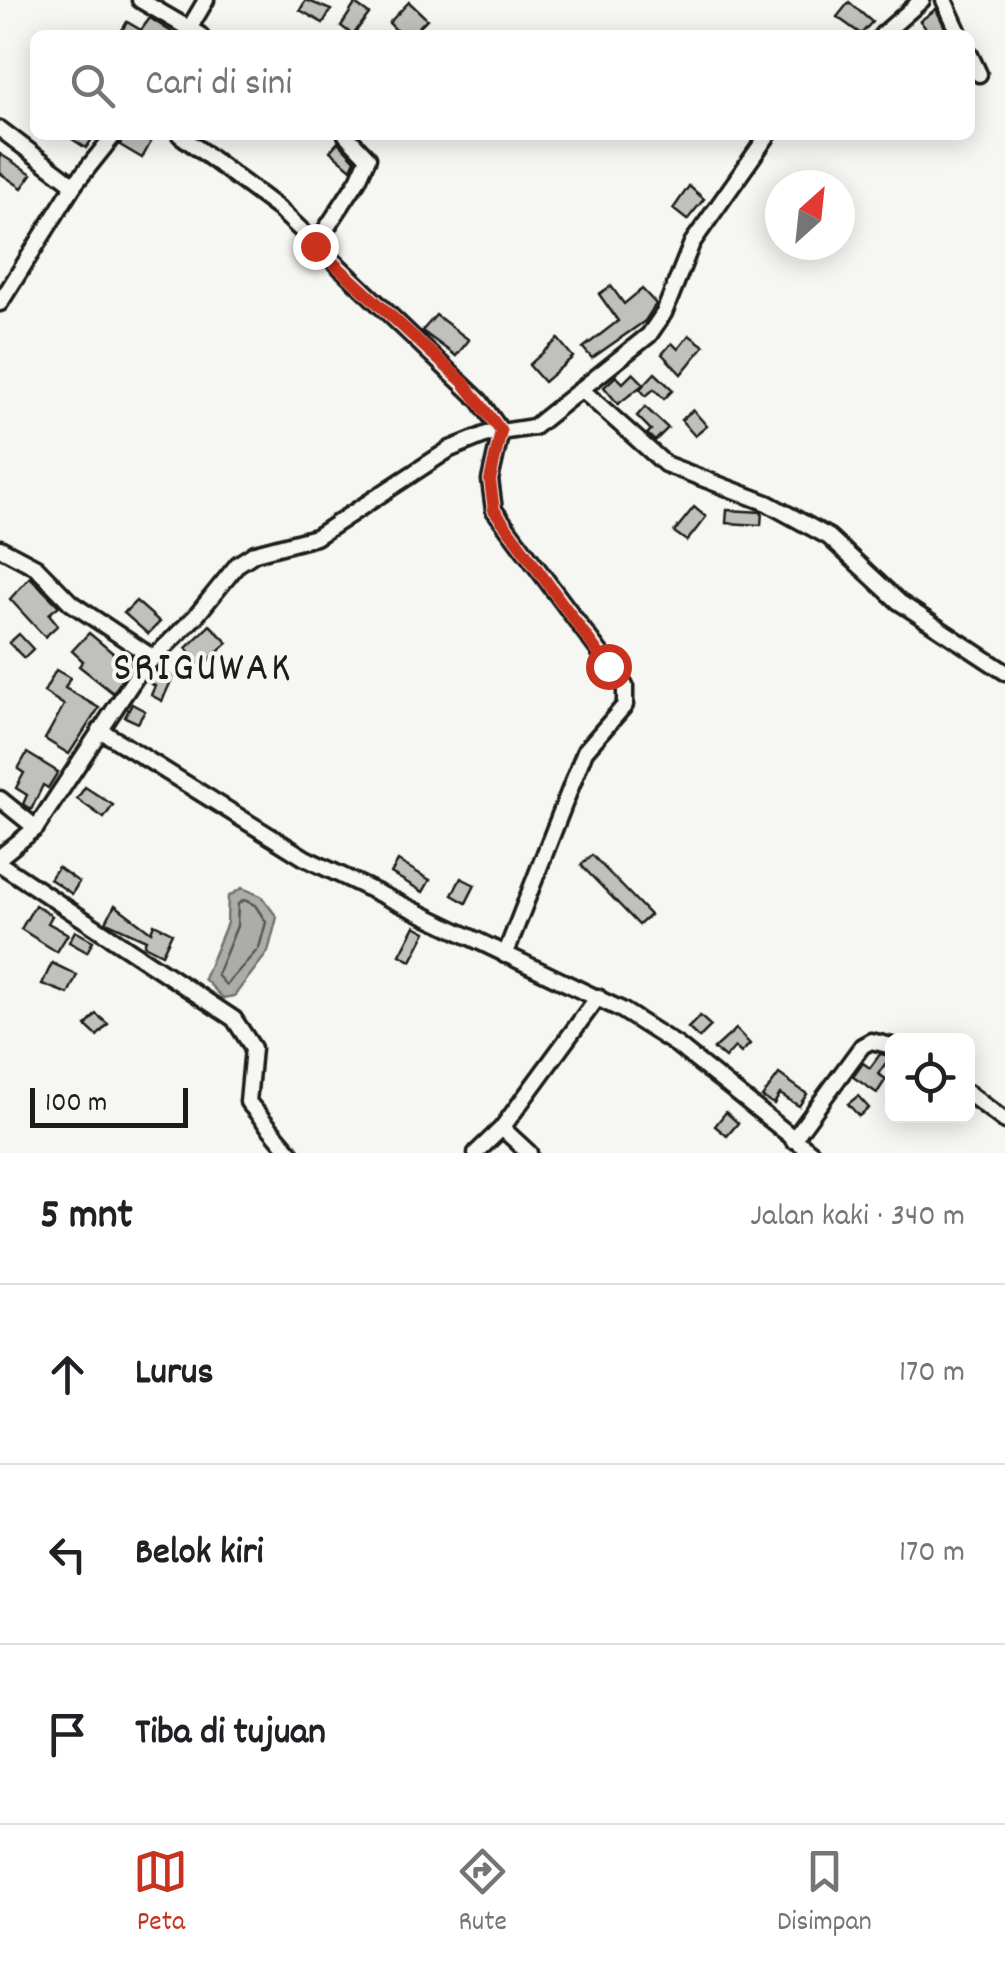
<!DOCTYPE html>
<html lang="id">
<meta charset="utf-8">
<style>
:root{--surface:#fff;--page:#f6f6f6;--text:#202124;--muted:#757577;--line:#e0e0e0;--accent:#c8321e}
body{margin:0;font-family:Dekko,sans-serif;background:var(--page);color:var(--text)}
.controls{position:absolute;right:30px;bottom:30px;display:grid;overflow:hidden;border-radius:15px;box-shadow:0 5px 25px #0003}
.controls button{width:90px;height:90px;display:grid;place-items:center;padding:0;border:0;border-bottom:2px solid var(--line);background:var(--surface);color:var(--text);font:50px sans-serif}
.compass{position:absolute;left:765px;top:170px;width:90px;height:90px;border-radius:50%;background:var(--surface);box-shadow:0 5px 25px #0003;rotate:27deg}
.scale{position:absolute;left:30px;bottom:25px;width:158px;box-sizing:border-box;padding-left:10px;border:5px solid #1c1c1c;border-top:0;font-size:28px;line-height:35px;white-space:nowrap;color:#1c1c1c;-webkit-text-stroke:8px #f6f6f2;paint-order:stroke}
.stop{position:absolute;width:30px;height:30px;margin:-22px;border:8px solid #c8321e;border-radius:50%;background:#fff}
.stop.end{background:#c8321e;border-color:#fff;box-shadow:0 2px 10px #0008}
.list{margin:0;padding:0;list-style:none}
h2{display:flex;justify-content:space-between;align-items:center;height:130px;margin:0;padding:0 40px;font-size:42px}
h2 small{font-size:32px;font-weight:400;color:var(--muted)}
.list li{display:grid;grid-template-columns:65px 1fr auto;gap:30px;align-items:center;box-sizing:border-box;height:180px;padding:0 40px;border-top:2px solid var(--line)}
.list b{display:block;font-size:38px;white-space:nowrap}
.list em{font-size:32px;font-style:normal;color:var(--muted)}
.icon{flex:none;width:55px;height:55px;fill:none;stroke:currentColor;stroke-width:2;stroke-linecap:round;stroke-linejoin:round}
.map{position:relative;flex:none;width:1005px;height:1153px;overflow:hidden}
.search{position:absolute;background:var(--surface);box-shadow:0 5px 25px #0003;left:30px;right:30px;top:30px;height:110px;display:flex;align-items:center;gap:25px;box-sizing:border-box;padding:0 35px;border-radius:15px;color:var(--muted);font-size:38px}
.sheet{height:670px;background:var(--surface)}
nav{display:flex;justify-content:space-around;align-items:center;box-sizing:border-box;height:140px;border-top:2px solid var(--line);background:var(--surface);font-size:28px;color:var(--muted)}
nav a{display:grid;justify-items:center;gap:5px}
nav .on{color:var(--accent)}
.map>svg:first-child{display:block}
</style>
<div class="map">
<svg width="1005" height="1153" viewBox="0 0 1005 1153">
<rect width="100%" height="100%" fill="#f6f6f2"/>
<filter id="ink" filterUnits="userSpaceOnUse"><feTurbulence type="fractalNoise" baseFrequency=".01" numOctaves="2"/><feDisplacementMap in="SourceGraphic" scale="20" xChannelSelector="R" yChannelSelector="G"/><feConvolveMatrix kernelMatrix="1 2 1 2 8 2 1 2 1" color-interpolation-filters="sRGB"/></filter>
<g filter="url(#ink)">
<polygon fill="#acaca9" stroke="#727271" stroke-width="2.5" points="242,888 261,896 277,917 268,952 234,996 223,998 204,979 227,923 228,897"/>
<g fill="none" stroke-linecap="round" stroke-linejoin="round">
<polygon stroke="#565654" stroke-width="2.5" points="244,900 255,905 266,922 259,948 226,985 217,975 237,926 238,904"/>
</g>
<g fill="#c0c0bd" stroke="#1c1c1c" stroke-width="2.5">
<polygon points="306,0 331,10 323,23 300,10"/>
<polygon points="409,2 427,19 411,35 401,35 389,23"/>
<polygon points="849,2 872,22 861,34 837,17"/>
<polygon points="355,4 369,14 353,35 341,26"/>
<polygon points="936,9 948,34 947,35 931,35 920,21"/>
<polygon points="150,18 176,35 119,35 127,22 141,30"/>
<polygon points="66,135 95,135 86,148"/>
<polygon points="124,135 138,135 151,142 142,158 120,145"/>
<polygon points="338,142 355,160 351,169 330,151"/>
<polygon points="0,154 32,174 22,188 0,173"/>
<polygon points="689,186 704,199 687,220 673,209"/>
<polygon points="611,286 624,304 642,289 656,304 645,321 592,358 583,348 618,321 599,294"/>
<polygon points="436,315 469,340 456,356 422,331"/>
<polygon points="689,335 704,346 681,374 662,354 672,343 678,349"/>
<polygon points="558,339 573,357 544,382 529,365"/>
<polygon points="633,373 644,384 618,404 604,387 616,376 623,383"/>
<polygon points="655,373 673,390 664,399 654,389 646,396 640,389"/>
<polygon points="645,407 668,428 655,441 647,434 651,430 637,416"/>
<polygon points="693,410 707,426 695,436 681,420"/>
<polygon points="694,507 706,517 687,541 674,532"/>
<polygon points="727,510 762,512 761,525 726,523"/>
<polygon points="30,577 59,606 49,614 58,625 45,637 10,599"/>
<polygon points="136,601 160,622 148,634 124,613"/>
<polygon points="210,625 228,643 202,666 186,648"/>
<polygon points="89,633 120,659 126,652 135,661 113,693 79,666 83,661 72,651"/>
<polygon points="19,634 33,649 24,658 9,643"/>
<polygon points="56,670 70,678 65,688 99,708 69,754 45,739 64,705 44,692"/>
<polygon points="156,670 173,677 162,701 151,695 155,686 146,681"/>
<polygon points="132,704 145,711 138,723 125,717"/>
<polygon points="27,753 58,772 48,788 43,785 31,810 23,804 27,795 16,788 24,773 18,769"/>
<polygon points="85,787 113,805 104,818 77,799"/>
<polygon points="592,855 650,915 639,925 581,865"/>
<polygon points="398,861 430,880 423,892 391,873"/>
<polygon points="58,867 79,882 72,894 50,879"/>
<polygon points="461,878 475,885 466,903 452,895"/>
<polygon points="35,905 52,916 48,923 68,934 57,952 21,929"/>
<polygon points="115,905 151,932 154,924 172,933 162,954 144,945 146,940 106,922"/>
<polygon points="415,926 426,932 411,961 400,955"/>
<polygon points="75,931 93,941 87,952 69,942"/>
<polygon points="52,963 77,975 68,994 42,984"/>
<polygon points="96,1014 108,1024 97,1036 86,1026"/>
<polygon points="700,1016 711,1026 699,1038 688,1028"/>
<polygon points="736,1029 750,1044 741,1053 735,1047 725,1058 714,1049"/>
<polygon points="880,1054 891,1056 878,1074 886,1079 877,1093 853,1077 863,1063 870,1068"/>
<polygon points="779,1074 807,1094 799,1106 780,1094 774,1104 762,1097"/>
<polygon points="858,1096 869,1108 859,1116 848,1104"/>
<polygon points="726,1112 738,1123 727,1136 715,1126"/>
</g>
<g fill="none" stroke-linecap="round" stroke-linejoin="round">
<defs>
<g id="minor">
<polyline points="140,0 200,35"/>
<polyline points="944,0 960,35"/>
<polyline points="186,34 206,0"/>
<polyline points="882,35 922,0"/>
<polyline points="970,55 979,74"/>
<polyline points="0,129 74,185"/>
<polyline points="180,135 279,209 480,401 501,431 490,480 494,510 625,686 625,705 585,751 505,955"/>
<polyline points="315,246 358,180 368,158 346,135"/>
<polyline points="0,303 74,185 114,135"/>
<polyline points="582,390 665,464 767,503 829,537 899,602 1005,672"/>
<polyline points="0,548 36,567 71,603 152,657"/>
<polyline points="100,730 305,858 622,1010 677,1045 812,1153"/>
<polyline points="0,799 36,828"/>
<polyline points="0,857 36,828 139,672 196,616 238,564 255,553 316,537 450,449 487,434 534,427 649,335 664,313 692,243 768,135"/>
<polyline points="0,864 234,1019 253,1048 248,1102 291,1153"/>
<polyline points="968,1093 1005,1121"/>
<polyline points="502,1128 529,1153"/>
<polyline points="793,1140 862,1046 871,1041 892,1046"/>
<polyline points="476,1153 502,1128 598,997"/>
</g>
</defs>
<use href="#minor" stroke="#1c1c1c" stroke-width="21"/>
<use href="#minor" stroke="#f6f6f2" stroke-width="14"/>
</g>
</g>
<g fill="none" stroke-linecap="round" stroke-linejoin="round" filter="url(#ink)">
<polyline stroke="#c8321e" stroke-width="12" points="315,246 463,382 501,431 490,480 494,510 608,666"/>
</g>
<g text-anchor="middle" stroke-width="8" stroke-linejoin="round" paint-order="stroke">
<g font-size="42" letter-spacing="2.5" fill="#1c1c1c" stroke="#f6f6f2">
<text x="203" y="679">SRIGUWAK</text>
</g>
</g>
</svg>
<div class="controls">
<button><svg class="icon" aria-label="locate" viewBox="0 0 24 24"><circle cx="12" cy="12" r="6"/><path d="M12 2v4M12 18v4M2 12h4M18 12h4"/></svg></button>
</div>
<svg class="compass" viewBox="-18 -18 36 36"><path d="M0-13l5 13h-10z" fill="#e53935"/><path d="M0 13l5-13h-10z" fill="#757577"/></svg>
<div class="scale">100 m</div>
<div class="stop" style="left:608px;top:666px"></div>
<div class="stop end" style="left:315px;top:246px"></div>
<div class="search"><svg class="icon" aria-label="search" viewBox="0 0 24 24"><circle cx="10" cy="10" r="6"/><path d="M15 15l6 6"/></svg>Cari di sini</div>
</div>
<section class="sheet">
<h2>5 mnt<small>Jalan kaki · 340 m</small></h2>
<ul class="list">
<li><svg class="icon" aria-label="ahead" viewBox="0 0 24 24"><path d="M12 20V5M6 11l6-6 6 6"/></svg><div><b>Lurus</b></div><em>170 m</em></li>
<li><svg class="icon" aria-label="left" viewBox="0 0 24 24"><path d="M17 20v-9H6M10 6l-5 5 5 5"/></svg><div><b>Belok kiri</b></div><em>170 m</em></li>
<li><svg class="icon" aria-label="arrive" viewBox="0 0 24 24"><path d="M6 21V4h12l-3 4 3 4H6"/></svg><div><b>Tiba di tujuan</b></div></li>
</ul>
</section>
<nav>
<a class="on"><svg class="icon" aria-label="map" viewBox="0 0 24 24"><path d="M3 6l6-2 6 2 6-2v14l-6 2-6-2-6 2zM9 4v14M15 6v14"/></svg>Peta</a>
<a><svg class="icon" aria-label="directions" viewBox="0 0 24 24"><path d="M12 3l9 9-9 9-9-9zM9 14v-3h6M13 9l2 2-2 2"/></svg>Rute</a>
<a><svg class="icon" aria-label="saved" viewBox="0 0 24 24"><path d="M7 4h10v16l-5-4-5 4z"/></svg>Disimpan</a>
</nav>
